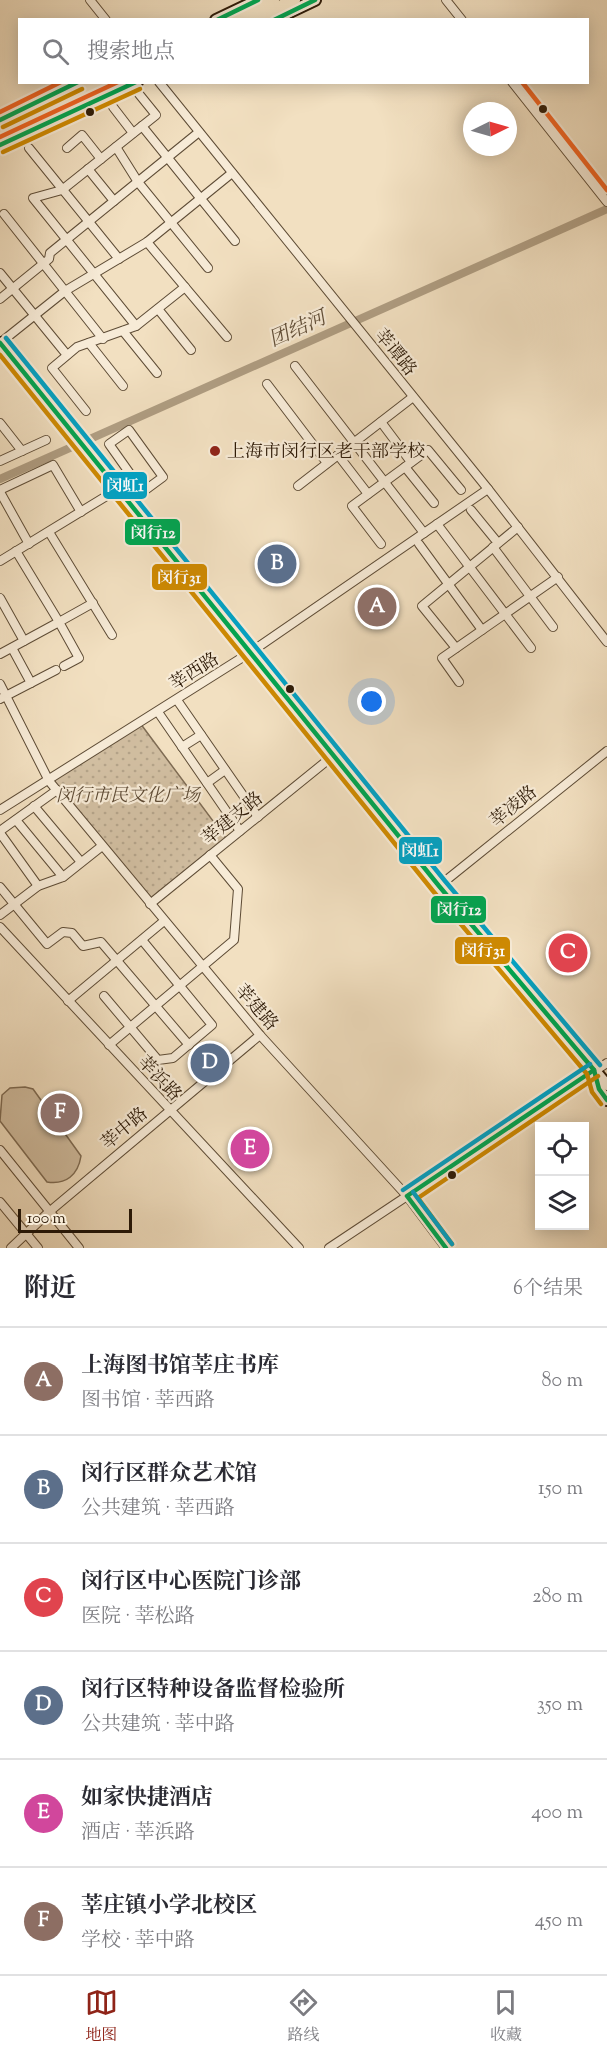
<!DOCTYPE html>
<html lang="zh">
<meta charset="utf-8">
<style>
:root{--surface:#fff;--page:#f7f7f7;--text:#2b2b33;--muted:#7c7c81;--line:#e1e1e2;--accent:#8f2418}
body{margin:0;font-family:"Sorts Mill Goudy","Noto Serif SC",serif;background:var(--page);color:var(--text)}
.controls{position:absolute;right:18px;bottom:18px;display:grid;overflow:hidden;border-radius:0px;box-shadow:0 3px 15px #0003}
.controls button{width:54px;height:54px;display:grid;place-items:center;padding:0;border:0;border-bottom:2px solid var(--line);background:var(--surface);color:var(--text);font:30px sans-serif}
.compass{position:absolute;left:463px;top:102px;width:54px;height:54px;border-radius:50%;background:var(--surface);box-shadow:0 3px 15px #0003;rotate:85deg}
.scale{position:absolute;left:18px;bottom:15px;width:114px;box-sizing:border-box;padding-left:6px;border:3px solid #2d1a07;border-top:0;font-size:16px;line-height:21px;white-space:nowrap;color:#2d1a07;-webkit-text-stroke:4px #f7ebd7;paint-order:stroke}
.you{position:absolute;left:372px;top:702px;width:21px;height:21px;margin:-15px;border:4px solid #fff;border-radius:50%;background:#1a73e8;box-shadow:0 0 0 9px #1a73e833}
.badge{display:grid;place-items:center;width:39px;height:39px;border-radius:50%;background:var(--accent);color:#fff;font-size:20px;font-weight:700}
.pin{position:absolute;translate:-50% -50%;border:3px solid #fff;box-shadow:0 2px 6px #0006}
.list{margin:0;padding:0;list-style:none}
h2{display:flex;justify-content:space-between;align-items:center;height:78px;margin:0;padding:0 24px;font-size:26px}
h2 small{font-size:20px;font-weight:400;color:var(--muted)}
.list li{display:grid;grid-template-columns:39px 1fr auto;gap:18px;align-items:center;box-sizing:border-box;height:108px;padding:0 24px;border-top:2px solid var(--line)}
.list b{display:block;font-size:22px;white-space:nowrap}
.list p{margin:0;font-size:20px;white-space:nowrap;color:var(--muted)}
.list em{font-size:20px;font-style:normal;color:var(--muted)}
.icon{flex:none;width:33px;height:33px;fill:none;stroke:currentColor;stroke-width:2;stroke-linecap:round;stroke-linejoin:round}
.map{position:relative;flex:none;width:607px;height:1248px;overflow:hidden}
.search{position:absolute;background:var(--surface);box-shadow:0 3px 15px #0003;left:18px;right:18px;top:18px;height:66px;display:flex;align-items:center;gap:15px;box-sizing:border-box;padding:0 21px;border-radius:0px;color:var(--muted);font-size:22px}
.sheet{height:726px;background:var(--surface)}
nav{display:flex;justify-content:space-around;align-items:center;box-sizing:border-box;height:84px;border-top:2px solid var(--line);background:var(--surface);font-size:16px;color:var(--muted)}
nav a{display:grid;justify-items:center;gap:3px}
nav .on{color:var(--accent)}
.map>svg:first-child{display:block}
</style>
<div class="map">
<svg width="607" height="1248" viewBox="0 0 607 1248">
<defs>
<pattern id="park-dots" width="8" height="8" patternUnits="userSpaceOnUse" patternTransform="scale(1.5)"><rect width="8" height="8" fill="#d1bea1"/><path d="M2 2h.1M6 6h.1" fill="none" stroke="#b4a389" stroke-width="1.8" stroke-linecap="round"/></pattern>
</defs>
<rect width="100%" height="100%" fill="#f2e0c1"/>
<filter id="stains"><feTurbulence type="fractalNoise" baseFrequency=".00333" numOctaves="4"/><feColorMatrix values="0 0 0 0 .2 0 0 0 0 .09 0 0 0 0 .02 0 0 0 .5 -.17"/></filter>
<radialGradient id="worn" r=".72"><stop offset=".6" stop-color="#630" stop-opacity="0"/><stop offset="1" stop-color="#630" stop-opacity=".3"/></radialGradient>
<path fill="#d1bea1" stroke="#7f6c54" stroke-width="1.5" d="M25 1087 33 1089 81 1156C78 1175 66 1185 47 1182L0 1121 2 1095 10 1088Z"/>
<polygon fill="url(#park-dots)" stroke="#7f6c54" stroke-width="1.5" points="140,723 228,841 150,904 49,781"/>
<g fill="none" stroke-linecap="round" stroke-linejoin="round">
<polyline stroke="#af9d82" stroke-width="8" points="0,479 607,209"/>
<defs>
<g id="minor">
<polyline points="90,0 106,20"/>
<polyline points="446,0 462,20"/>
<polyline points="159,82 488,489 607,642"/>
<polyline points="512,82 607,202"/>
<polyline points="113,107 133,133"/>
<polyline points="142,126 235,241"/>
<polyline points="116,147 138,182 208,268"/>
<polyline points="29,148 119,259"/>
<polyline points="67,148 82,135 101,159"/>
<polyline points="88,169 114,201"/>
<polyline points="4,214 103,339"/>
<polyline points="147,242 227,337"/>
<polyline points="0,273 67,355"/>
<polyline points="0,299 49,259 50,253 199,132"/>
<polyline points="158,309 191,350"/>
<polyline points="136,326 33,198 62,190 156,115 139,94"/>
<polyline points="123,331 157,373"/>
<polyline points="0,343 65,291 147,242 232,173"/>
<polyline points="89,343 123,386"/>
<polyline points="295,366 424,533"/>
<polyline points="267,384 327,463"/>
<polyline points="86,411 52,368 77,347 136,326 185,287"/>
<polyline points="381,422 411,462"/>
<polyline points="0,423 22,451"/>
<polyline points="338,455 368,494"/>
<polyline points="0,461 46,440"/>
<polyline points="405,467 434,503"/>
<polyline points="298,486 413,397"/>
<polyline points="0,490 53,465 81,512"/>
<polyline points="0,492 29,544"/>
<polyline points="129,502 163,477 129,430 109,444 143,492"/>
<polyline points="471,510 498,543"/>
<polyline points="437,524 531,648"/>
<polyline points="49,532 112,635"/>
<polyline points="381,544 352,506 428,450 461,490"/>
<polyline points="419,544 482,630"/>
<polyline points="493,547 553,627"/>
<polyline points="0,561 118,489"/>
<polyline points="0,598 24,641"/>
<polyline points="12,648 31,683"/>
<polyline points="456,648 422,606 518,527"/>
<polyline points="0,654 59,622 16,551"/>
<polyline points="64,666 79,658 59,622 93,603"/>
<polyline points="459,682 442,658 558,577"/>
<polyline points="0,684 49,781 260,1035 407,1196 446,1248"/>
<polyline points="0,699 56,670"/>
<polyline points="177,700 258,817"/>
<polyline points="158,712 240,831"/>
<polyline points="182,747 201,735"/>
<polyline points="207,783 225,770"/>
<polyline points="34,806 81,862"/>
<polyline points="0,810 251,652 488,489"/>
<polyline points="16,820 63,877"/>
<polyline points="0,831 57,790"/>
<polyline points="0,833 38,886"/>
<polyline points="439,886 607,751"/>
<polyline points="0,887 47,944 63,932 72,933 83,946 101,942 189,1045"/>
<polyline points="150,904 334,755"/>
<polyline points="0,915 38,886 63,877 102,846"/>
<polyline points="0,927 299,1248"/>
<polyline points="104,996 158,1060 173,1058 212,1025 142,940"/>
<polyline points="68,1001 164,921"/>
<polyline points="109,1045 234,940 238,889 210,855"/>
<polyline points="0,1150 79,1248"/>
<polyline points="0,1202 38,1248"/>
<polyline points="11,1248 49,1212 260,1035"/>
<polyline points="329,1248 607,1063"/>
</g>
<g id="secondary">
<polyline points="216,20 258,0"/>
<polyline points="273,20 315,0"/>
<polyline points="0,120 79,82"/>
<polyline points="0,145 137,82"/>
<polyline points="0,343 439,886 607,1085"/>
<polyline points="595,1074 599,1089 607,1100"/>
</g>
<g id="primary">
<polyline points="231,20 273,0"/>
<polyline points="253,20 294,0"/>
<polyline points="0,128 97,82"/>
<polyline points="0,138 118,82"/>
</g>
</defs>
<use href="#minor" stroke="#5e4c36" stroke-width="10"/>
<use href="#secondary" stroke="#2d1a07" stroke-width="14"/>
<use href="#primary" stroke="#2d1a07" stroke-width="15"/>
<use href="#minor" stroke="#f7ebd7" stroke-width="8"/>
<use href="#secondary" stroke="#f7ebd7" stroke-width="10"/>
<use href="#primary" stroke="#f2e0c1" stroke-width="12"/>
<defs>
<g id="bus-1">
<polyline points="217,20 258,0"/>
<polyline points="274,20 315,0"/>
<polyline points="0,120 78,82"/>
<polyline points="0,145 136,82"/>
<polyline points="0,343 439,886 594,1070 599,1089 607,1100"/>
<polyline points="446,1248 407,1196 594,1070"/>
</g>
<g id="bus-2">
<polyline points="3,127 82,89"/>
<polyline points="3,152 140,89"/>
<polyline points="0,355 433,891 587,1074 592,1092 601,1104"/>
<polyline points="452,1244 418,1198 598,1076"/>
</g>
<g id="bus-3">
<polyline points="6,338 445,881 600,1065"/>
<polyline points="403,1190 590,1064"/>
<polyline points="413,1192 452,1244"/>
</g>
<g id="bus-4">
<polyline points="522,82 607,190"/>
<polyline points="0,112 61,82"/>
<polyline points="0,137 118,82"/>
</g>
</defs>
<use href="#bus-1" stroke="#f7ebd7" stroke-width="9"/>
<use href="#bus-2" stroke="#f7ebd7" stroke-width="9"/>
<use href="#bus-3" stroke="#f7ebd7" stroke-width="9"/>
<use href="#bus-4" stroke="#f7ebd7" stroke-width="9"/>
<use href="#bus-1" stroke="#00a651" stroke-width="4.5"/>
<use href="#bus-2" stroke="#cf8a01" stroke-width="4.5"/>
<use href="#bus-3" stroke="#02a2c4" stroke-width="4.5"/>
<use href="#bus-4" stroke="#f26522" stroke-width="4.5"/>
</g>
<g fill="#2d1a07" stroke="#f7ebd7" stroke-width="2">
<circle cx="543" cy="109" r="5"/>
<circle cx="90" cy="112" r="5"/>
<circle cx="290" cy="689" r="5"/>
<circle cx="452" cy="1175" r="5"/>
</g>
<circle fill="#8f2418" stroke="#f7ebd7" stroke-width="2" cx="215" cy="451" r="6"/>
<g text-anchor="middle" stroke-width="4.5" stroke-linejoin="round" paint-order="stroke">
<g font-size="18" fill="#2d1a07" stroke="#f7ebd7">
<text transform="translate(396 352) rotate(51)" y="6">莘谭路</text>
<text transform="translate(194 671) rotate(-32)" y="6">莘西路</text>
<text transform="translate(513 806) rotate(-39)" y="6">莘凌路</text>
<text transform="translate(232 818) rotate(-39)" y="6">莘建支路</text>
<text transform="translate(257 1007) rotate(49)" y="6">莘建路</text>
<text transform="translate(160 1078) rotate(47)" y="6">莘浜路</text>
<text transform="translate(124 1128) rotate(-40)" y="6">莘中路</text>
</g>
<g font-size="18" fill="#2d1a07" stroke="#f7ebd7" text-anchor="start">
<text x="227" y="457">上海市闵行区老干部学校</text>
</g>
<g font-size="18" font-style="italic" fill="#5e4b35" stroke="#f7ebd7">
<text x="128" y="801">闵行市民文化广场</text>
</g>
<g font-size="20" font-style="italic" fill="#614e38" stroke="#f7ebd7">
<text transform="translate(297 328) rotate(-24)" y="7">团结河</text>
</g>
</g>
<g stroke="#f7ebd7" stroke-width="2">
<rect x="102" y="471" width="46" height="29" rx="6" fill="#02a2c4"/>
<rect x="124" y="518" width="57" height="28" rx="6" fill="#00a651"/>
<rect x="151" y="563" width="57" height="28" rx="6" fill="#cf8a01"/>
<rect x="398" y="836" width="45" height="29" rx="6" fill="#02a2c4"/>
<rect x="430" y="895" width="57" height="29" rx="6" fill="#00a651"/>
<rect x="454" y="936" width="57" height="29" rx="6" fill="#cf8a01"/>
</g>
<g font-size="16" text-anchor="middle" font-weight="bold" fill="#fff">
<text x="125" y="491">闵虹1</text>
<text x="153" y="538">闵行12</text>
<text x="179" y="583">闵行31</text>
<text x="420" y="856">闵虹1</text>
<text x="459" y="915">闵行12</text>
<text x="483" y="956">闵行31</text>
</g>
<rect width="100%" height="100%" filter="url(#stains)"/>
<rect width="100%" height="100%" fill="url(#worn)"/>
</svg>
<div class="controls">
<button><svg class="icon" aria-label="locate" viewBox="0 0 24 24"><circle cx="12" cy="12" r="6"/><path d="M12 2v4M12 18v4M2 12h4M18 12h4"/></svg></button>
<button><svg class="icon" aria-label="layers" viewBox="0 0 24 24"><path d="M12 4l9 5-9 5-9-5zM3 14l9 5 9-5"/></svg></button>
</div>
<svg class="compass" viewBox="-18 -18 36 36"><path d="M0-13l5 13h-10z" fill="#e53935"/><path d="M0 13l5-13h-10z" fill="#7c7c81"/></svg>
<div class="scale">100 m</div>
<div class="you"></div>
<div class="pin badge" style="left:377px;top:607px;background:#8d6e63">A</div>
<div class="pin badge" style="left:277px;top:564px;background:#5c6f8a">B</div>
<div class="pin badge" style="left:568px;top:953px;background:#e0444e">C</div>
<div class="pin badge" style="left:210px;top:1063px;background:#5c6f8a">D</div>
<div class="pin badge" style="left:250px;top:1149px;background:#d1479c">E</div>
<div class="pin badge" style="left:60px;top:1113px;background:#8d6e63">F</div>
<div class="search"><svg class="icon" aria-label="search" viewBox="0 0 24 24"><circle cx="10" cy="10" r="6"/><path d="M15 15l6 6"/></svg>搜索地点</div>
</div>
<section class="sheet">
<h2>附近<small>6个结果</small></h2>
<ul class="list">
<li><span class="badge" style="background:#8d6e63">A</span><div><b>上海图书馆莘庄书库</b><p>图书馆 · 莘西路</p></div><em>80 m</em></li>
<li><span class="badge" style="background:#5c6f8a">B</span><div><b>闵行区群众艺术馆</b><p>公共建筑 · 莘西路</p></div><em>150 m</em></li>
<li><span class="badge" style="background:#e0444e">C</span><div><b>闵行区中心医院门诊部</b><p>医院 · 莘松路</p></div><em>280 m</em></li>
<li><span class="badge" style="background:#5c6f8a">D</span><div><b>闵行区特种设备监督检验所</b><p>公共建筑 · 莘中路</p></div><em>350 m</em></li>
<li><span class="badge" style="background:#d1479c">E</span><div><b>如家快捷酒店</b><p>酒店 · 莘浜路</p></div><em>400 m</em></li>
<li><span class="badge" style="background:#8d6e63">F</span><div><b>莘庄镇小学北校区</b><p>学校 · 莘中路</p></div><em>450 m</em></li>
</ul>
</section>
<nav>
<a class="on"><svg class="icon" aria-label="map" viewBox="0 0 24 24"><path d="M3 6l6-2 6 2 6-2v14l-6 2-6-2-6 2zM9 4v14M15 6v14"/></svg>地图</a>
<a><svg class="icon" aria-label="directions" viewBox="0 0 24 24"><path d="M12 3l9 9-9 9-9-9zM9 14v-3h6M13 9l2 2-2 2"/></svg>路线</a>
<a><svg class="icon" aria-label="saved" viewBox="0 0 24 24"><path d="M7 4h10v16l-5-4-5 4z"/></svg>收藏</a>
</nav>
